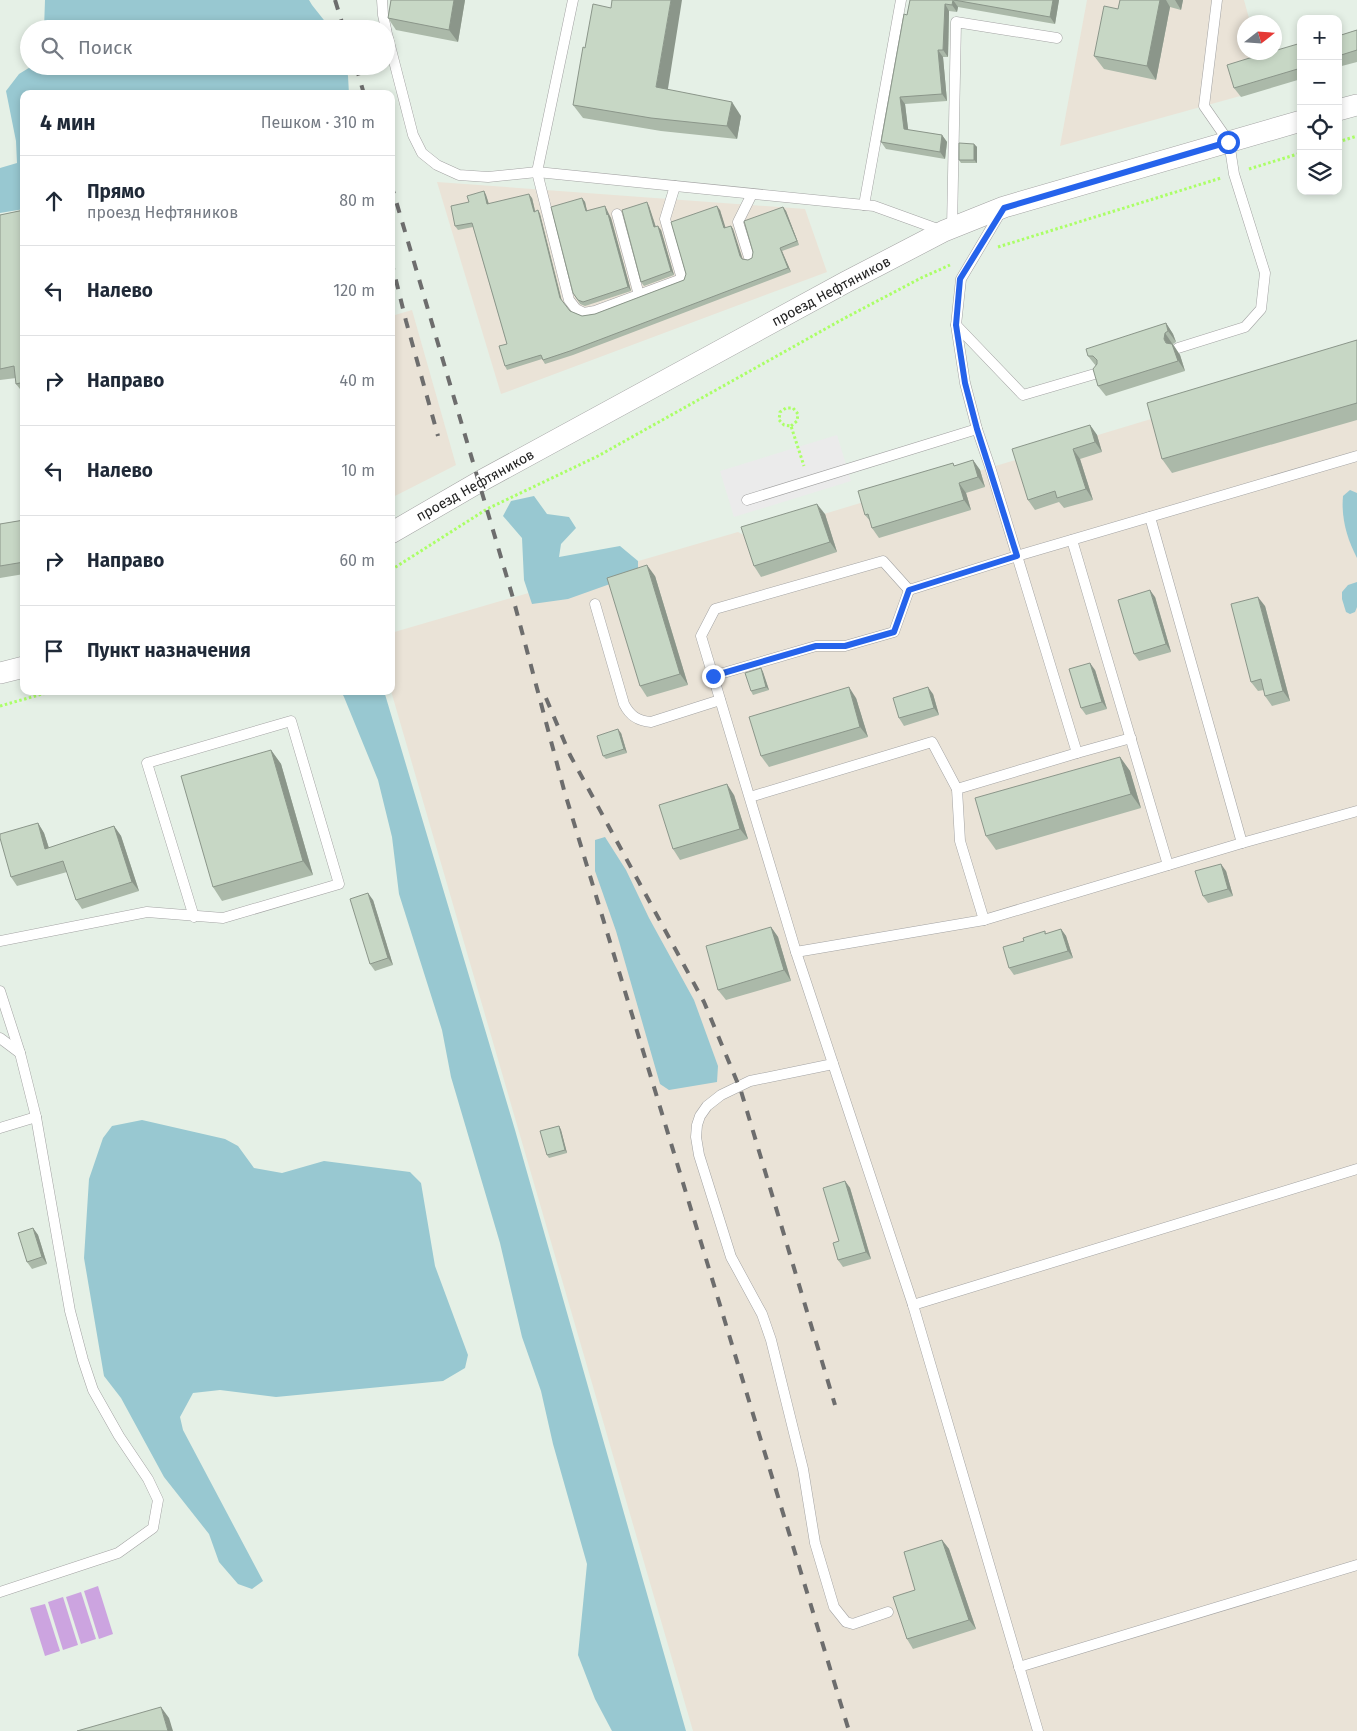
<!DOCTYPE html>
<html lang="ru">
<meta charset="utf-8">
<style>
:root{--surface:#fff;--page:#f2f2f3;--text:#1f2937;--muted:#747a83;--line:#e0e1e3}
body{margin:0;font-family:"Fira Sans",sans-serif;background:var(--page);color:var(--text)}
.controls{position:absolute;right:15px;top:15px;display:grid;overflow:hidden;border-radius:10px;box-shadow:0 2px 8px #0003}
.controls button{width:45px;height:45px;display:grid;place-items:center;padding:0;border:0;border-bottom:1px solid var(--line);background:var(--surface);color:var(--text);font:25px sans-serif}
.compass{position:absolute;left:1237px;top:15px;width:45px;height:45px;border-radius:50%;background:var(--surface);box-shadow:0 2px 8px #0003;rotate:73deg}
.stop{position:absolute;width:15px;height:15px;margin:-11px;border:4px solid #2563eb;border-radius:50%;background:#fff}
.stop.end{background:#2563eb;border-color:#fff;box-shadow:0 1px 5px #0008}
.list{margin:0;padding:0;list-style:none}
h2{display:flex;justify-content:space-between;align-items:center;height:65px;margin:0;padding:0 20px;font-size:21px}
h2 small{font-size:16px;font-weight:400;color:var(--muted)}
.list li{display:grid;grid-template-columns:32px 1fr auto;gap:15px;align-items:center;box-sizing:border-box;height:90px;padding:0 20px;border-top:1px solid var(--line)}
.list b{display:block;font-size:19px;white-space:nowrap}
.list p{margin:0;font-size:16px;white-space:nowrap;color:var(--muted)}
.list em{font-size:16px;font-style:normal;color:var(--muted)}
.icon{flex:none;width:28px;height:28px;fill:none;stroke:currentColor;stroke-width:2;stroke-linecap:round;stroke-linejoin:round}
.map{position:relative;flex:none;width:1357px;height:1731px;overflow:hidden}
.search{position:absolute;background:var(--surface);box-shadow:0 2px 8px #0003;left:20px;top:20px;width:375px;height:55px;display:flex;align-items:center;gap:12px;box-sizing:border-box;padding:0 18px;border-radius:28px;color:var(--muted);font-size:19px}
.panel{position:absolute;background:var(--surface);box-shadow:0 2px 8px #0003;left:20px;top:90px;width:375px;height:605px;border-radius:10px}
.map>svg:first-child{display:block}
</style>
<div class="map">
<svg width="1357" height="1731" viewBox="0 0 1357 1731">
<rect width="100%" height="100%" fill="#e5f0e6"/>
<g fill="#eae3d7">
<polygon points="1087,0 1244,0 1250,22 1244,22 1244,52 1259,53 1269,88 1060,146"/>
<polygon points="437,182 805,209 827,272 501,394"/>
<polygon points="391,301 395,315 412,310 456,465 391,498"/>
<polygon points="1357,357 1357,1731 693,1731 391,691 391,633 738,532 748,537 867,501 962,476"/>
</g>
<g fill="#98c8d1">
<polygon points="45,0 309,0 312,5 331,29 44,29"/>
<polygon points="32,66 345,66 348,76 349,94 24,94 24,209 0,213 0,168 17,163 16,141 6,91 19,74"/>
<path d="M1350 490 1357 493V558C1347 539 1341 518 1343 496Z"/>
<polygon points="534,496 547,514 569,517 576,528 561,544 559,557 620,546 638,561 638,574 568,599 532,604 524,580 522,538 503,516 511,501"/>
<polygon points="1357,582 1357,607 1355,612 1350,614 1346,612 1342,599 1342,592 1348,585"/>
<polygon points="341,691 384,691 515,1130 686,1731 612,1731 595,1699 578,1655 587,1564 553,1444 541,1391 522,1337 500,1243 451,1077 442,1030 399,894 392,837 378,780 344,697"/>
<polygon points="605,837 626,870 649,918 694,1000 718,1066 717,1082 669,1090 660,1084 616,931 595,871 595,840"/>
<polygon points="142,1120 225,1139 238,1146 254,1168 282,1173 324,1161 410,1172 421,1183 435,1266 468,1355 465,1368 443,1381 276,1397 220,1390 193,1393 180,1417 183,1430 263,1581 252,1589 238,1584 219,1562 209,1534 164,1477 121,1398 104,1376 84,1258 89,1179 103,1138 112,1126"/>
</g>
<polygon fill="#ebebeb" points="837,435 851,481 734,517 720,471"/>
<g fill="#cca4e0">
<polygon points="98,1586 113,1634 99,1639 84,1591"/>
<polygon points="81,1592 96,1639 81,1644 66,1597"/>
<polygon points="63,1597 78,1645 63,1650 48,1602"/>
<polygon points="45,1604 60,1651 45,1656 30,1608"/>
</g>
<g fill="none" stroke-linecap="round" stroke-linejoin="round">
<defs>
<g id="service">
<polyline points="382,0 383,15 386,29"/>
<polyline points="573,0 537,172 569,300 576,309 584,313 595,311 682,279 665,219 675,186"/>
<polyline points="386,30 413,135 422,153 437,165 459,175 488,177 537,172 874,206 943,231"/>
<polyline points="864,205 901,0"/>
<polyline points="1002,210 961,279 956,325 965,383 977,429 990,467 1077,753 957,789 960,841 984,920 1242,843 1357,811"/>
<polyline points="617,214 639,295"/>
<polyline points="952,228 956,22 1057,38"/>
<polyline points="749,257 738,222 752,194"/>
<polyline points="956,325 1023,395 1098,373"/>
<polyline points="1178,348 1245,327 1261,309 1265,273 1234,174 1229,142 1204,106 1217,0"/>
<polyline points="747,500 977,429"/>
<polyline points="1150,517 1242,843"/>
<polyline points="1072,540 1168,865"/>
<path d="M595 604 624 704C630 716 638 721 651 722L720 700"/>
<polyline points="713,676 816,646 845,646 894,632 909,590"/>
<polyline points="1077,753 1131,738"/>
<polyline points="750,797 932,742 957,789"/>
<polyline points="0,941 147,912 223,918 339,884 291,721 147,763 194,917"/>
<polyline points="796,952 984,920"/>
<polyline points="0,991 20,1053 36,1117 70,1311 83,1360 93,1390 119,1436 148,1479 158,1500 153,1528 118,1553 0,1592"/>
<polyline points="0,1038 20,1053"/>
<polyline points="833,1064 750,1081 721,1095 707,1106 700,1116 697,1125 696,1137 699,1155 731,1257 762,1314 771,1340 803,1469 815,1543 834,1607 846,1622 853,1624 888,1612"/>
<polyline points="0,1128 36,1117"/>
<polyline points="913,1305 1357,1169"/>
<polyline points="1019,1667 1357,1565"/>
<polyline points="1038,1731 913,1305 796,952 701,636 715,609 883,561 909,590 1017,556 1357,456"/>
</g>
<g id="minor">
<polyline points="1338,110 1357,105"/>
<polyline points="391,533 479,482 846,282 944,231 1004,207 1301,121"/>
<polyline points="0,673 24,667"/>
</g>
</defs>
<use href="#service" stroke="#a3a3a3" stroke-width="11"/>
<use href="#minor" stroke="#a3a3a3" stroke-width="22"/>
<g stroke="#abff67" stroke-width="3" stroke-dasharray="2.5 2.5" stroke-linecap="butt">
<polyline points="1338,142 1357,136"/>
<polyline points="1249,169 1301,153"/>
<polyline points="998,247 1221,178"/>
<polyline points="791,426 797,421 798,414 793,408 786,408 780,412 779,420 784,425 791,426 804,466"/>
<polyline points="391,570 487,509 598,456 843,319 921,278 950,265"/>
<polyline points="0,706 53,691"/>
</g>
<use href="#service" stroke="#fff" stroke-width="10"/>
<use href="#minor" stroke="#fff" stroke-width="21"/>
<g stroke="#6d6d6d" stroke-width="4" stroke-dasharray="10 10" stroke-linecap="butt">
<polyline points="335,0 344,29"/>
<polyline points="356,66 364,94"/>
<polyline points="391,184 513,598 564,790 849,1731"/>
<polyline points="391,260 406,321 438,436"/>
<polyline points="546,698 570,755 704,1002 741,1091 835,1405"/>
</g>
</g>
<g fill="#abb9a9">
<polygon points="391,0 465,0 458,42 396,30 388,18"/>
<polygon points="910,0 1059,0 1055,24 958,7 957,12 949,11 948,57 943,57 947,101 905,104 908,130 942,135 947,142 945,159 886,149 881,142"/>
<polygon points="1120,0 1183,0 1181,10 1170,7 1156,80 1104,69 1094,56 1118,9"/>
<polygon points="1357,30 1357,62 1338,67 1338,36"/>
<polygon points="1301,43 1301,79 1241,97 1234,88"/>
<polygon points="667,90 741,116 737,139 661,131 583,118 573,105"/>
<polygon points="974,144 977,147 977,163 961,163 959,160"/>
<polygon points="484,191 486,195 489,204 532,198 535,211 538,210 540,214 562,301 570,311 582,316 595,314 684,280 720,210 725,228 731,226 733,229 742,259 748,260 752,258 783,207 786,211 799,245 782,251 791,272 573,355 545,364 542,359 507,370 505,366 507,344 473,227 458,230 455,226 469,202"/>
<polygon points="582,198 585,202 587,211 605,206 607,210 608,214 611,218 631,291 585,306 580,304 573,293"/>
<polygon points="649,206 656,227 661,230 674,275 644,286 641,282"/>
<polygon points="24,210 24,394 16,384 16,378 0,380 0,215"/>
<polygon points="1166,323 1173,334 1176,342 1173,344 1180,355 1185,371 1106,396 1098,386 1096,366 1088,356"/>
<polygon points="1357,340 1357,420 1172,473 1162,459"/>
<polygon points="1090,425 1097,435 1102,452 1080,459 1093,500 1064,508 1059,502 1035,510 1028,500"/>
<polygon points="973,460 980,470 985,487 966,493 971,510 879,538 872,528 870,521 865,515 955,466"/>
<polygon points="825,514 837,552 761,577 754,566"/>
<polygon points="24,520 24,574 0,578 0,524"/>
<polygon points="655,576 688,685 647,697 640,686"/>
<polygon points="1155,597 1171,652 1139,661 1134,654"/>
<polygon points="1265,606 1290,701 1272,706 1265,696 1264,690 1258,691 1251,682"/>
<polygon points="761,668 763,672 769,690 753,695 751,691"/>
<polygon points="1095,670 1107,709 1086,715 1081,708"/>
<polygon points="933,694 939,715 904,726 899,718"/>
<polygon points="856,698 868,737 769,767 761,756"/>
<polygon points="621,733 627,753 606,759 603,756"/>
<polygon points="271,750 281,764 313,875 222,901 213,887"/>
<polygon points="1120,757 1130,771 1141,808 996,850 986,836"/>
<polygon points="734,795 748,839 680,860 673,849"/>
<polygon points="38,823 44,833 49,848 114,826 121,836 139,891 82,909 76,900 67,872 17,886 11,877"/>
<polygon points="1226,871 1233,896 1208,903 1203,896"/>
<polygon points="373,900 393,965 375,971 370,964"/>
<polygon points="771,927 778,937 791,981 726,1000 718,990"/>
<polygon points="1061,929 1066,936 1073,958 1014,975 1009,968 1024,941 1045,931 1046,934"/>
<polygon points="559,1126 561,1130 567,1153 549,1158 547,1155"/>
<polygon points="845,1181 850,1188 871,1259 843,1267 838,1260 839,1241"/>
<polygon points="33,1228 38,1235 47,1264 32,1269 27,1262"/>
<polygon points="942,1540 949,1549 976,1629 913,1649 907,1639 915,1590"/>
</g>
<g fill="#8b968a">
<polygon points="454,0 465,0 458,42 449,30"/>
<polygon points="671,0 682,0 666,101 656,87"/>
<polygon points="953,0 958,7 957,12 952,5"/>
<polygon points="1053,0 1059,0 1055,24 1050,17"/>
<polygon points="1160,0 1166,0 1170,7 1156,80 1147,66"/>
<polygon points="1175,0 1183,0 1181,10"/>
<polygon points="945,4 949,11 948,57 943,50"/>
<polygon points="938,50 943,57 947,101 942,94"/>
<polygon points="900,97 905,104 909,136 904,129"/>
<polygon points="732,102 741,116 737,139 727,126"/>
<polygon points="942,135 947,142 945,159 940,152"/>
<polygon points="974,144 977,147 977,163 974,160"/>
<polygon points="484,191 486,195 490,208 487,204"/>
<polygon points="529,194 532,198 536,215 534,212"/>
<polygon points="582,198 585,202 588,215 586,211"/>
<polygon points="647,202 649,206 657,231 654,227"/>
<polygon points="605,206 611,218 631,291 628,287"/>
<polygon points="717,206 720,210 727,232 724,228"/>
<polygon points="783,207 786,211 799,245 797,241"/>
<polygon points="538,210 540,214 562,302 560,298"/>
<polygon points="658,226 661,230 674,275 671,271"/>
<polygon points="731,226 733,229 743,260 740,256"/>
<polygon points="780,248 782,251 791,272 788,268"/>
<polygon points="1166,323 1173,334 1176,342 1168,331"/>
<polygon points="1165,333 1180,355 1185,371 1164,339"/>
<polygon points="1090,425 1097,435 1102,452 1095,442"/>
<polygon points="1073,449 1080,459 1093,500 1086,489"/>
<polygon points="973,460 980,470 985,487 978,477"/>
<polygon points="959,483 966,493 971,510 964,500"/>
<polygon points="817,504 825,514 837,552 830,542"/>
<polygon points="647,565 655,576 688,685 680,674"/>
<polygon points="1150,590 1155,597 1171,652 1166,644"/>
<polygon points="1258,597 1265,606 1290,701 1283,691"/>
<polygon points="1090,663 1095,670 1107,709 1102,702"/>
<polygon points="761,668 763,672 769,690 766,687"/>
<polygon points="849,687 856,698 868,737 860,727"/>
<polygon points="928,687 933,694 939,715 934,708"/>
<polygon points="618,729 621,733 627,753 624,749"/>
<polygon points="271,750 281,764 313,875 303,861"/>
<polygon points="1120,757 1130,771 1141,808 1131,794"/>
<polygon points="727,784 734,795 748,839 740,829"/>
<polygon points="38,823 44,833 52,858 45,849"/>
<polygon points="114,826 121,836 139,891 132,882"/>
<polygon points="1221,864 1226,871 1233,896 1228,889"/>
<polygon points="368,893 373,900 393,965 388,958"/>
<polygon points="771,927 778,937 791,981 784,970"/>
<polygon points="1061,929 1066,936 1073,958 1068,951"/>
<polygon points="559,1126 561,1130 567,1153 565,1150"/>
<polygon points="845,1181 850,1188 871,1259 866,1252"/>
<polygon points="33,1228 38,1235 47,1264 42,1257"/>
<polygon points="942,1540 949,1549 976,1629 969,1620"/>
<polygon points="161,1707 169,1718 173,1731 168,1731"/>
</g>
<g fill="#c7d7c5" stroke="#8b968a">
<polygon points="391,0 454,0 449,30 388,18"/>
<polygon points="612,0 671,0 656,87 732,102 727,126 651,118 573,105 583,47 585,48 593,4 611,8"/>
<polygon points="910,0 953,0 952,5 945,4 943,50 938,50 942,94 900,97 904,129 942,135 940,152 881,142 904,14 907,15"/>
<polygon points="954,0 1053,0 1050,17"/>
<polygon points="1120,0 1160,0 1147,66 1094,56 1104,6 1118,9"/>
<polygon points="1357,30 1357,50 1338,56 1338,36"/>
<polygon points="1301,43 1301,68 1234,88 1227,65 1269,52 1274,52 1274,51"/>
<polygon points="959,143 974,144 974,160 959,160"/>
<polygon points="484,191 487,204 529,194 534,212 538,210 560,298 570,311 582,316 595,314 684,280 686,274 671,222 717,206 724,228 731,226 740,256 742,259 748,260 752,258 753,252 744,221 783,207 797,241 780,248 788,268 570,351 543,360 541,355 505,366 499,346 507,344 472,223 455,226 451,206 469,202 467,196"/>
<polygon points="582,198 586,211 605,206 607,215 608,214 628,287 583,302 578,300 573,293 551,207"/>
<polygon points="647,202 654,227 658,226 671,271 641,282 622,210"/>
<polygon points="24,210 24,382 16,384 14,366 0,369 0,215"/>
<polygon points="1166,323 1168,331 1165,333 1164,339 1166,343 1172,344 1178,361 1098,386 1093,369 1097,364 1097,360 1093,356 1088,356 1086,349"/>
<polygon points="1357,340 1357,403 1162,459 1147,403"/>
<polygon points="1090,425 1095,442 1073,449 1086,489 1057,498 1055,491 1028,500 1012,449"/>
<polygon points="973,460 978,477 959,483 964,500 872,528 868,514 865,515 858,491 953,463 954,466"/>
<polygon points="817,504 830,542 754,566 741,527"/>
<polygon points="24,520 24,562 0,566 0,524"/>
<polygon points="647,565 680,674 640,686 607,578"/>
<polygon points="1150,590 1166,644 1134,654 1118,600"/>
<polygon points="1258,597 1283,691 1265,696 1261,679 1251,682 1231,604"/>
<polygon points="1090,663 1102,702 1081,708 1069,669"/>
<polygon points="761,668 766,687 751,691 745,673"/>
<polygon points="849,687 860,727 761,756 749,717"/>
<polygon points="928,687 934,708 899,718 893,698"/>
<polygon points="618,729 624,749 603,756 597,736"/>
<polygon points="271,750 303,861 213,887 181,776"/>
<polygon points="1120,757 1131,794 986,836 975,798"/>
<polygon points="727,784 740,829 673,849 659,805"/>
<polygon points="38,823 45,849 114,826 132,882 76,900 63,861 11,877 0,838 0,834"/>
<polygon points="1221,864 1228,889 1203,896 1195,871"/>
<polygon points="368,893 388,958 370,964 350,899"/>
<polygon points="771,927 784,970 718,990 706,946"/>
<polygon points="1061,929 1068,951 1009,968 1003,947 1024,941 1023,938 1045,931 1045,934"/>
<polygon points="559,1126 565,1150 547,1155 540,1131"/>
<polygon points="845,1181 866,1252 838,1260 833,1243 839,1241 823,1188"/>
<polygon points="33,1228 42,1257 27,1262 18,1233"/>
<polygon points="942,1540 969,1620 907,1639 893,1597 915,1590 904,1552"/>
<polygon points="161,1707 168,1731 77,1731"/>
</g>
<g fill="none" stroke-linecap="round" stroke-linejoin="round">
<polyline stroke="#2563eb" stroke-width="6" points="713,676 816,646 845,646 894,632 909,590 1017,556 977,429 965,383 956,325 960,279 1004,208 1228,142"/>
</g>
<g text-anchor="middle" stroke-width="4" stroke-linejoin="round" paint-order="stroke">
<g font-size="14" fill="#1f1f1f" stroke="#fff">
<text transform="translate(831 291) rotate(-28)" y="5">проезд Нефтяников</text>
<text transform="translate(475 485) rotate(-29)" y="5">проезд Нефтяников</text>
</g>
</g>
</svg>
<div class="controls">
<button>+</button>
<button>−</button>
<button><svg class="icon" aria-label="locate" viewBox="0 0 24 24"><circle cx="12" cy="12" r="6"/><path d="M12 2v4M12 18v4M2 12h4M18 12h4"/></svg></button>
<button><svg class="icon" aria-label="layers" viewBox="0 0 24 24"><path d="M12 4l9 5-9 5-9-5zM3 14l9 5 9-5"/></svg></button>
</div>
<svg class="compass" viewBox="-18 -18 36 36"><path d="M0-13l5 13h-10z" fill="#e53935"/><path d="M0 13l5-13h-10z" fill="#747a83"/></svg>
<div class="stop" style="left:1228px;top:142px"></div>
<div class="stop end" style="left:713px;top:676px"></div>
<div class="search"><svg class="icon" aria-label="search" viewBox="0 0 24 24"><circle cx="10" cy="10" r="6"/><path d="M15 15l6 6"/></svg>Поиск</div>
<section class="panel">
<h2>4 мин<small>Пешком · 310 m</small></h2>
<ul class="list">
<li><svg class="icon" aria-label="ahead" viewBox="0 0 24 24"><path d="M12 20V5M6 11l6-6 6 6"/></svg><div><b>Прямо</b><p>проезд Нефтяников</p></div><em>80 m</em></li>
<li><svg class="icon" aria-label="left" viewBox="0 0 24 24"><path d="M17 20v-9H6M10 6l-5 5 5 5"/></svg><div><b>Налево</b></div><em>120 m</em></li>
<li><svg class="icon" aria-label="right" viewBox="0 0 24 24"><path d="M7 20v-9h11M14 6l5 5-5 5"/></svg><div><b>Направо</b></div><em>40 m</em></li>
<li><svg class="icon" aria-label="left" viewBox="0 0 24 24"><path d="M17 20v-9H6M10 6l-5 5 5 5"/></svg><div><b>Налево</b></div><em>10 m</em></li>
<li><svg class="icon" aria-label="right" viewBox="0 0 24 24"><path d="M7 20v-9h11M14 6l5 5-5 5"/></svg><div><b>Направо</b></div><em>60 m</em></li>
<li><svg class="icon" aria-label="arrive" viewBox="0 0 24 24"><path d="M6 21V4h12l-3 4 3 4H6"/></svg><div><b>Пункт назначения</b></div></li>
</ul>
</section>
</div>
